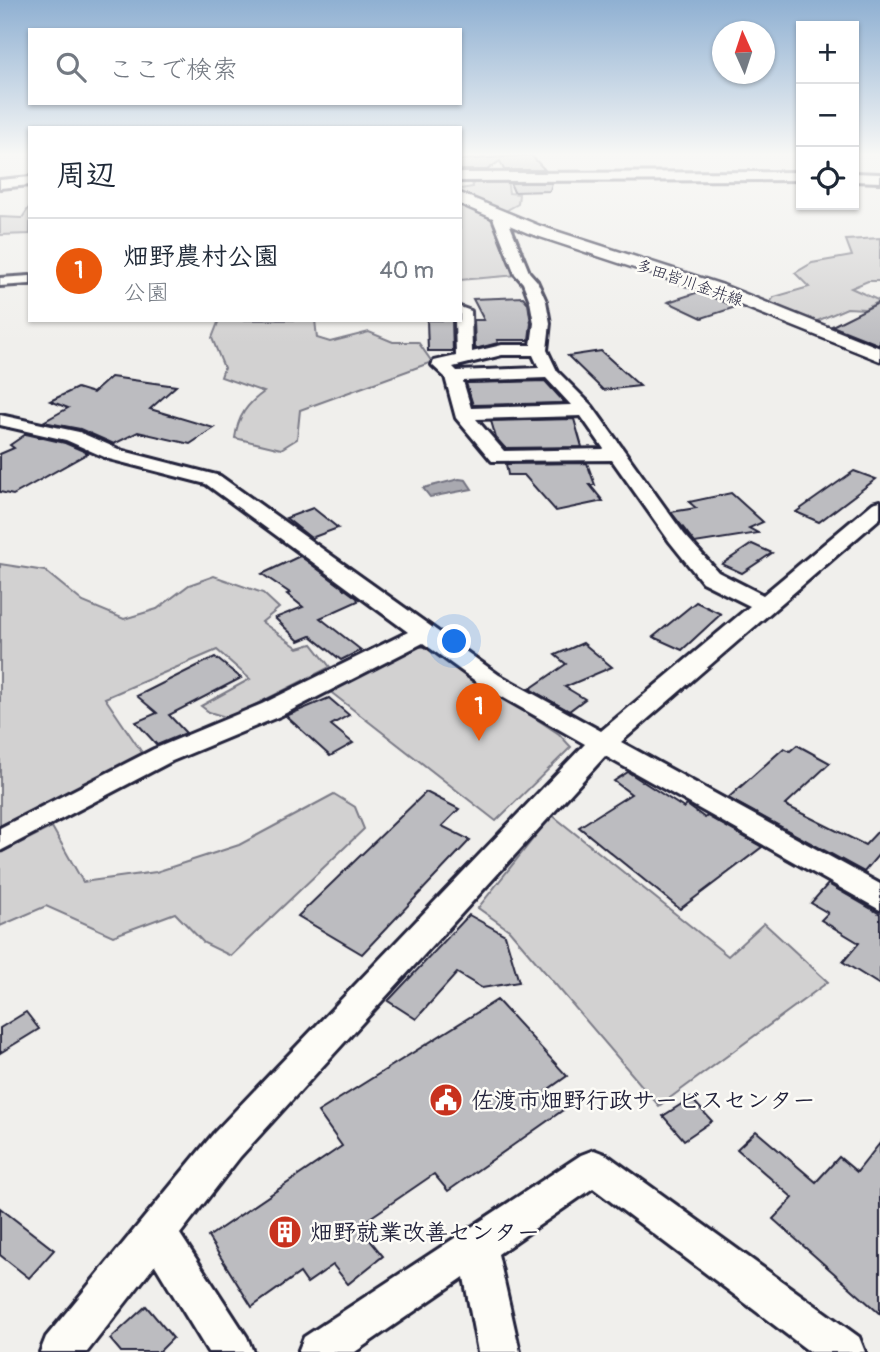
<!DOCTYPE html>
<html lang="ja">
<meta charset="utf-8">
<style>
:root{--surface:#fff;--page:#f6f6f7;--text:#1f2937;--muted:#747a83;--line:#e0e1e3;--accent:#ea580c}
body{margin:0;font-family:Pangolin,"Klee One",sans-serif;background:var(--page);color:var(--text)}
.controls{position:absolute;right:21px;top:21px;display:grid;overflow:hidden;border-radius:0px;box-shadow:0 2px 5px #0004}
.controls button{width:63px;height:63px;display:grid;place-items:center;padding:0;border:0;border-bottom:2px solid var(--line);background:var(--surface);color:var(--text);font:35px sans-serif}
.compass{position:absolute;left:712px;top:21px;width:63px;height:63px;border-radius:50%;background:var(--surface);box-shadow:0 2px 5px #0004;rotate:357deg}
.you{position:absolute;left:455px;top:642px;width:24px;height:24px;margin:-18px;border:5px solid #fff;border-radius:50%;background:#1a73e8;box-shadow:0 0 0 10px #1a73e833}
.badge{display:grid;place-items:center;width:46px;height:46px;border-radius:50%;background:var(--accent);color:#fff;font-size:23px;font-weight:700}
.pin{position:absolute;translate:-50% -58px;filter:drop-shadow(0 2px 4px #0008)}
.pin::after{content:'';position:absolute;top:37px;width:24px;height:21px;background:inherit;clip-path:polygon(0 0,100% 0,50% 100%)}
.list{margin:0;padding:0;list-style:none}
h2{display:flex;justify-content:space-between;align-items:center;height:91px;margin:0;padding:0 28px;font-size:30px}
h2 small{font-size:23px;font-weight:400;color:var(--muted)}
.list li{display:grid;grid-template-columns:46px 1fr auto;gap:21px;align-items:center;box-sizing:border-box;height:105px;padding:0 28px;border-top:2px solid var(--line)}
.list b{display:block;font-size:26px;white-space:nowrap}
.list p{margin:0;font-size:23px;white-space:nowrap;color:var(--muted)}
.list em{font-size:23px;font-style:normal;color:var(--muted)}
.icon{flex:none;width:38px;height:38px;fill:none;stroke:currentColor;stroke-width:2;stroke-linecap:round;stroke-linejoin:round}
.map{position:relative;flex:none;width:880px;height:1352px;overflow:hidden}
.search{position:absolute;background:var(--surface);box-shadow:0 2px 5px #0004;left:28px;top:28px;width:434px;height:77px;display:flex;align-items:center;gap:18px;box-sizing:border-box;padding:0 24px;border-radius:0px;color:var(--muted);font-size:26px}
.panel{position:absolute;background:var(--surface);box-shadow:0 2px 5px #0004;left:28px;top:126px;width:434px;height:196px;border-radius:0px}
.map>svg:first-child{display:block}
</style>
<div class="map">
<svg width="880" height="1352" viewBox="0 0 880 1352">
<rect width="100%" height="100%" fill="#f0efec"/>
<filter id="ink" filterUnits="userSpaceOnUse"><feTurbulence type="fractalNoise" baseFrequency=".0143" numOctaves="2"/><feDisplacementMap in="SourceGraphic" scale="14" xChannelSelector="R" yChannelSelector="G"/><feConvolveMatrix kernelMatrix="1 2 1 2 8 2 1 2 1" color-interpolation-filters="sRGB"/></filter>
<g filter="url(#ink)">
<g fill="#d2d1d1" stroke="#7a7a86" stroke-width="2">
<polygon points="472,179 507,179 509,193 519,194 518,204 500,214 460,195 460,189 473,187"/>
<polygon points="460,203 493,220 519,275 460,280"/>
<polygon points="30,206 30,234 0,235 0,217 22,218"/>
<polygon points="880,238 880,281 868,281 851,288 880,301 865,309 847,308 815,322 769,304 774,297 809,287 795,273 812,263 852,256 846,240"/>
<path d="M219 320H315L317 338 330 342 369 332 393 342H418L432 362 300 410 297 439 281 449 235 438C238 416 247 404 264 392L221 377 224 368 212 338Z"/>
<polygon points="0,564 45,571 83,602 124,619 157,609 189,585 214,576 263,593 279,608 262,622 298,648 312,644 330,667 229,718 209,712 201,706 250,679 217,650 105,698 143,754 0,826"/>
<polygon points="413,647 428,647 559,734 571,747 496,821 328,690"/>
<polygon points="334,794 355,807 364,829 231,956 204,943 175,913 113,936 46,906 0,926 0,853 52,827 83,882 156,872 239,845"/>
<polygon points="552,815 728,956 764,923 828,982 659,1106 509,930 478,908"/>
</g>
<polygon fill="#a9a9b0" stroke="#737381" stroke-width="2" points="459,479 466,480 472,489 430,497 423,488"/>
<g fill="#bcbcc0" stroke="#22223b" stroke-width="2">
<polygon points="531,155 545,170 504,170 500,161 487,170 460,170 460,160"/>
<polygon points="510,183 552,183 550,191 514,192"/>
<polygon points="699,292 707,295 736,307 702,318 668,302"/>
<polygon points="523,297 528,303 531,323 529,340 497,340 498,343 475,349 474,320 484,320 473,299"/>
<polygon points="880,302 880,345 832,326"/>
<polygon points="427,320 452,320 453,351 428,351"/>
<polygon points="601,351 640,386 603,390 568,356"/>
<polygon points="111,377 176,386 150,409 214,428 190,444 138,432 114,444 80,429 43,422 68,408 50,401 77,388 93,393"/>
<polygon points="545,381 565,403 473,405 466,383"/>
<polygon points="574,419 582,447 505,448 496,438 491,421"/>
<polygon points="26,434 65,443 88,453 13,495 0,492 0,454 14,448 10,445"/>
<polygon points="587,463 595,485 590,485 603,501 556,511 524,475 508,475 506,464"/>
<polygon points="854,471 876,479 819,522 796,512"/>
<polygon points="731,493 763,522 749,528 758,533 695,543 671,512 696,508 689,502"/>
<polygon points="313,508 338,528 311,538 286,518"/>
<polygon points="752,544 772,553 742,573 722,564"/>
<polygon points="300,556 357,598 358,601 320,618 361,650 341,660 311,636 299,641 275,618 303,607 287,594 290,593 262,574"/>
<polygon points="696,602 721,614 682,650 653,637"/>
<polygon points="583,643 612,667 565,687 585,699 569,711 530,689 566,664 555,655"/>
<polygon points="215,657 241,678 169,715 186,733 157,745 136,722 157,713 137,696"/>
<polygon points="329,698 349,715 331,725 353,743 330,756 286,716"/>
<polygon points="797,745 830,763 785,805 865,845 880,829 880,853 864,872 728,798 784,748 790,751"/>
<polygon points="628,772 684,808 687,805 705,818 707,816 762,847 680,909 579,827 631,794 614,781"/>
<polygon points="426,792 459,809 442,826 470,840 362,954 298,916"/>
<polygon points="828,884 880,914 880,985 843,962 859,943 821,920 828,913 811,903"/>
<polygon points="469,915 505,935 519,982 482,988 457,973 416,1019 388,1001"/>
<polygon points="497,1000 567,1076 546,1091 563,1110 448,1191 434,1174 361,1224 360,1228 383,1256 348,1284 333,1265 307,1283 300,1273 252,1307 208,1237 342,1146 318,1112"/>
<polygon points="26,1012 39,1029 0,1053 0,1028"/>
<polygon points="691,1098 712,1121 684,1140 663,1116"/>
<polygon points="756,1131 816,1182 839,1157 857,1172 880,1143 880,1314 773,1219 793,1198 737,1149"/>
<polygon points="0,1208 54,1250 29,1278 0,1255"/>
<polygon points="146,1306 173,1338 159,1352 121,1352 110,1339"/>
</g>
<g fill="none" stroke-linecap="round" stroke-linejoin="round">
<defs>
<g id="minor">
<polygon points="801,172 801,180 460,181 460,173"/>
<polygon points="854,173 880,174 880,182 854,181"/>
<polygon points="30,177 30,185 0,188 0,180"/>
<path d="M500 214 507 218 529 272 537 281 546 301 550 323 547 350 557 371 592 406 684 534 718 572 763 595 873 503 880 501V518L621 742 880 884V910L605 756 240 1157 180 1234 247 1337 253 1352H208L155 1265 87 1352H40L46 1337 214 1133 585 744 481 685 423 643 280 716 172 761 0 851V828L154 749 262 704 408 632 206 484 109 459 66 440 0 425V415L79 432 123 451 220 476 499 675 601 731 750 606 702 582 670 542 612 460 492 461 456 418 445 377 432 365 434 361 456 356 455 320H460V307L471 311 472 352 502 345H531L534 323 530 301 523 283 515 274 493 218ZM502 355H533L539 368 457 371 453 367ZM546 378 571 405 471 408 463 381ZM581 416 604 449 504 451 476 419Z"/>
<polygon points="30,276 30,284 0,286 0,278"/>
<polygon points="594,1150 607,1155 859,1337 865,1352 810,1352 593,1188 498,1254 520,1352 478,1352 464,1277 355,1352 298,1352 304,1337 581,1155"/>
</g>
<polygon id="major" points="460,193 540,226 723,285 880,348 880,361 710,293 528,233 460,204"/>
</defs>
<use href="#minor" stroke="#22223b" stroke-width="6"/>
<use href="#major" stroke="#22223b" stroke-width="5"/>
<use href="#minor" fill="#fdfcf7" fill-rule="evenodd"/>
<use href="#major" fill="#fdfcf7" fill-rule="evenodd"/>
</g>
</g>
<linearGradient id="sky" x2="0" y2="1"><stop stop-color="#8fb0d2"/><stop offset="0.45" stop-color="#f8f8f6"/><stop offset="1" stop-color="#f8f8f6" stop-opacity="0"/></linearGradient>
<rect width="880" height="343" fill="url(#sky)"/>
<defs>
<symbol id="civic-disc" viewBox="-11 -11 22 22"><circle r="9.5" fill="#c8321e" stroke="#fdfcf7"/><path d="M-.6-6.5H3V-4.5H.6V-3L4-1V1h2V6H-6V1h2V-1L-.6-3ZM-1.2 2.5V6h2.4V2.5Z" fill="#fff"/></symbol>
<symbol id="building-disc" viewBox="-11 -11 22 22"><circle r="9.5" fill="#c8321e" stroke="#fdfcf7"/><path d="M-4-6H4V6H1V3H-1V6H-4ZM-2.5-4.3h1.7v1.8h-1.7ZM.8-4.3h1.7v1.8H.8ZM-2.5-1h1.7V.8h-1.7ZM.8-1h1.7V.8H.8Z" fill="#fff"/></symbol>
</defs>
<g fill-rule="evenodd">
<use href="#civic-disc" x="427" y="1081" width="38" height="38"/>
<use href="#building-disc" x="266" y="1213" width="38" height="38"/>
</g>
<g text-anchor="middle" stroke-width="5" stroke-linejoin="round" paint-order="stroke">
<g font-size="16" fill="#22223b" stroke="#fdfcf7">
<text transform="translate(690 282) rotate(19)" y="6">多田皆川金井線</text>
</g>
<g font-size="23" font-weight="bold" fill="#22223b" stroke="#fdfcf7" text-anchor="start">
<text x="471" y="1108">佐渡市畑野行政サービスセンター</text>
<text x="310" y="1240">畑野就業改善センター</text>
</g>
</g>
</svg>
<div class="controls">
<button>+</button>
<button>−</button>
<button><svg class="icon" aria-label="locate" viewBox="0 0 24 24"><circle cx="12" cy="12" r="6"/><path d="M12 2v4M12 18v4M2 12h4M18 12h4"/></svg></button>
</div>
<svg class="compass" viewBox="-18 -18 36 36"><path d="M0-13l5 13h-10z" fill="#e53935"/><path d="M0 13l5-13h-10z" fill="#747a83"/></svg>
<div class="you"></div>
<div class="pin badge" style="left:479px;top:741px">1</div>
<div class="search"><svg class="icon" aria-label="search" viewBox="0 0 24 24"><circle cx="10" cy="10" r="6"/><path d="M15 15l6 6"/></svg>ここで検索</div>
<section class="panel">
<h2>周辺<small></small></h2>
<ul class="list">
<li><span class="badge">1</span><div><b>畑野農村公園</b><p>公園</p></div><em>40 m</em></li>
</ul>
</section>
</div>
